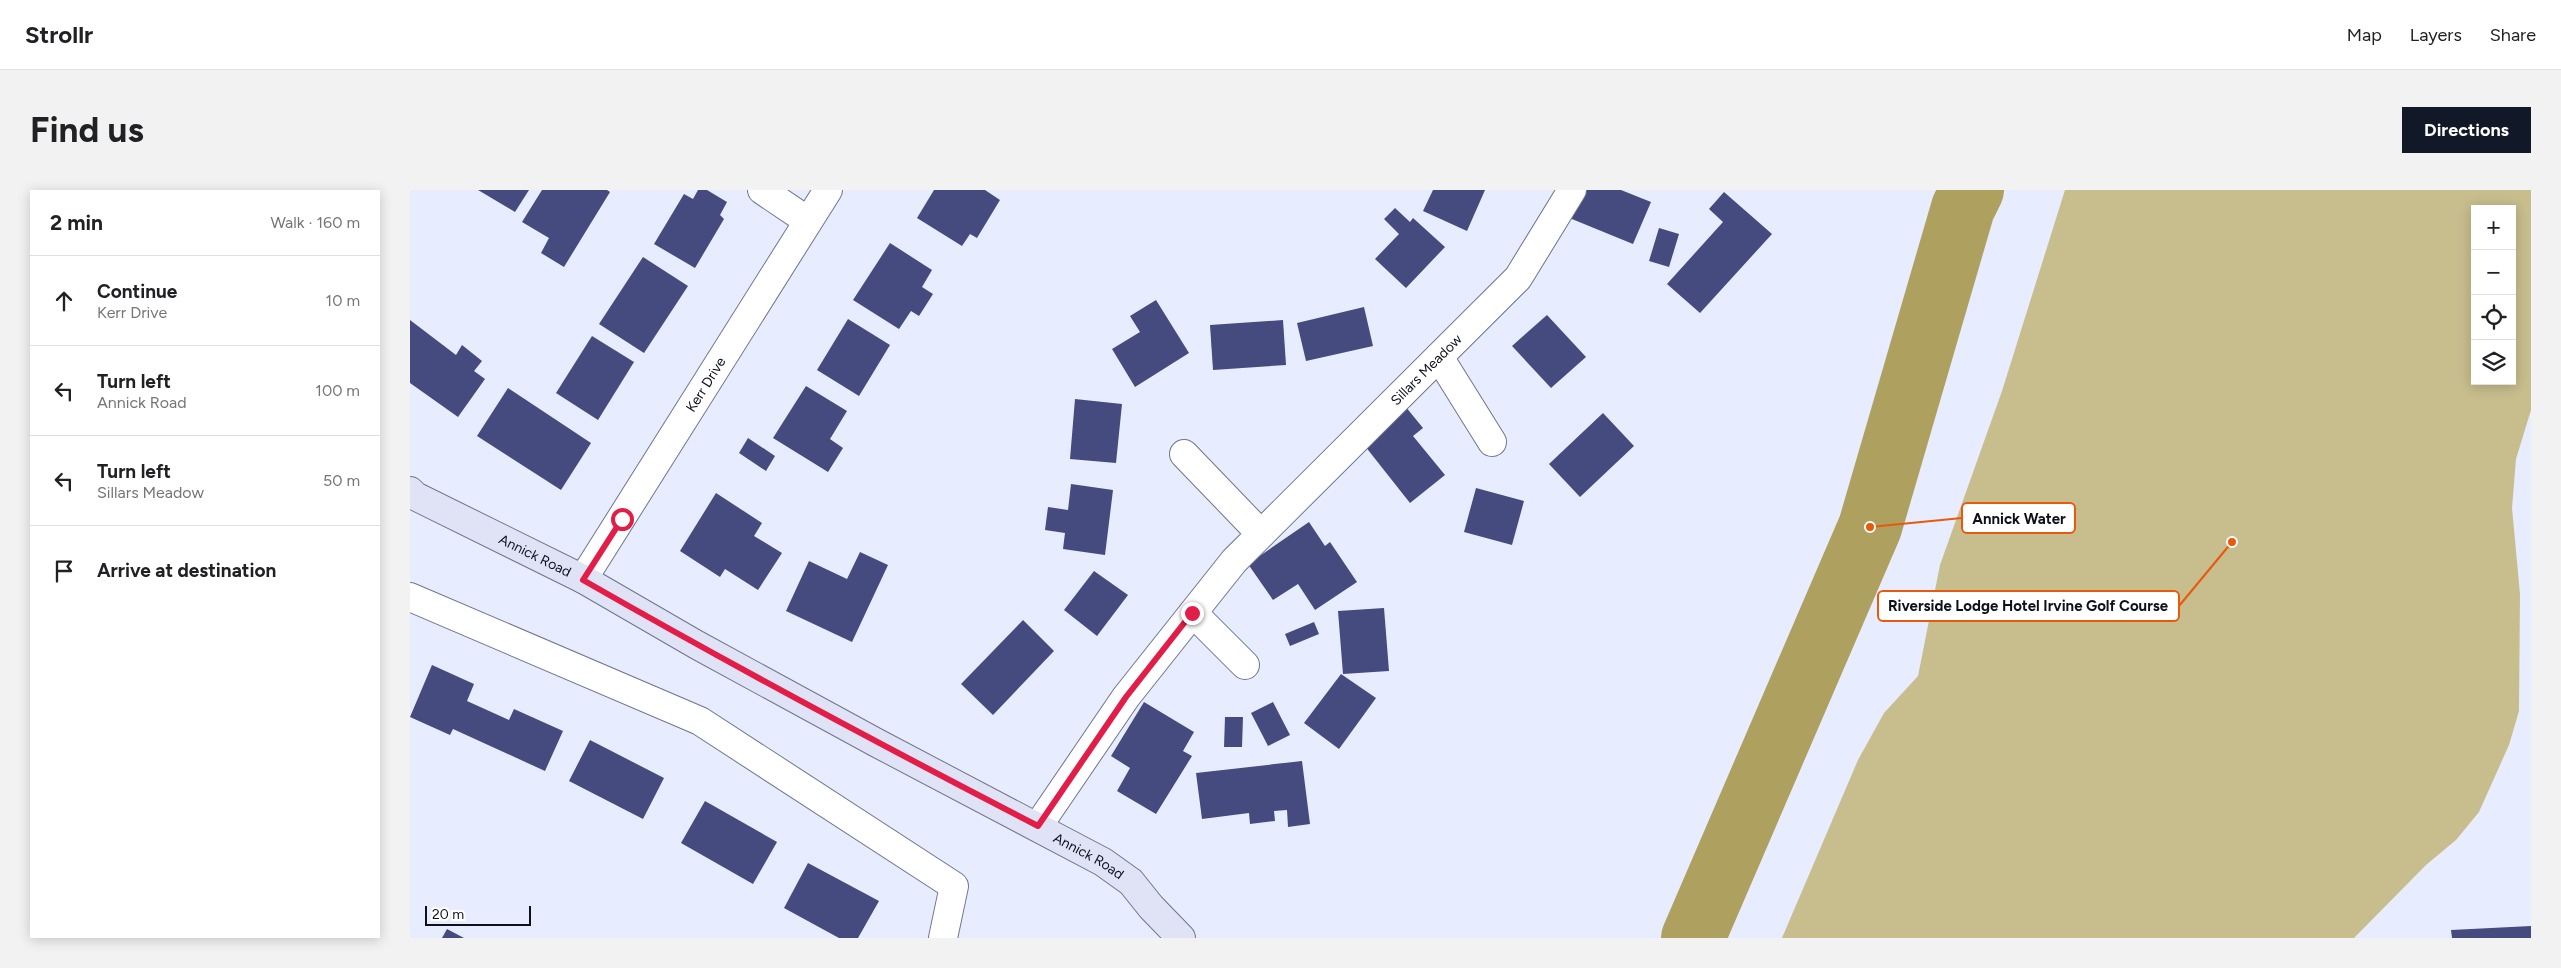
<!DOCTYPE html>
<meta charset="utf-8">
<style>
:root{--surface:#fff;--page:#f2f2f2;--text:#202124;--muted:#757577;--line:#e0e0e0;--accent:#111827}
body{margin:0;font-family:Figtree,sans-serif;background:var(--page);color:var(--text)}
.controls{position:absolute;right:15px;top:15px;display:grid;overflow:hidden;border-radius:0px;box-shadow:0 2px 12px #0003}
.controls button{width:45px;height:45px;display:grid;place-items:center;padding:0;border:0;border-bottom:1px solid var(--line);background:var(--surface);color:var(--text);font:25px sans-serif}
.scale{position:absolute;left:15px;bottom:12px;width:106px;box-sizing:border-box;padding-left:5px;border:2px solid #0e101a;border-top:0;font-size:14px;line-height:18px;white-space:nowrap;color:#0e101a;-webkit-text-stroke:4px #fff;paint-order:stroke}
.stop{position:absolute;width:15px;height:15px;margin:-11px;border:4px solid #e11d48;border-radius:50%;background:#fff}
.stop.end{background:#e11d48;border-color:#fff;box-shadow:0 1px 5px #0008}
.list{margin:0;padding:0;list-style:none}
h2{display:flex;justify-content:space-between;align-items:center;height:65px;margin:0;padding:0 20px;font-size:21px}
h2 small{font-size:16px;font-weight:400;color:var(--muted)}
.list li{display:grid;grid-template-columns:32px 1fr auto;gap:15px;align-items:center;box-sizing:border-box;height:90px;padding:0 20px;border-top:1px solid var(--line)}
.list b{display:block;font-size:19px;white-space:nowrap}
.list p{margin:0;font-size:16px;white-space:nowrap;color:var(--muted)}
.list em{font-size:16px;font-style:normal;color:var(--muted)}
.icon{flex:none;width:28px;height:28px;fill:none;stroke:currentColor;stroke-width:2;stroke-linecap:round;stroke-linejoin:round}
.map{position:relative;flex:none;width:2121px;height:748px;overflow:hidden;border-radius:0px}
header{display:flex;align-items:center;gap:30px;box-sizing:border-box;height:70px;padding:0 25px;background:var(--surface);border-bottom:1px solid var(--line)}
header strong{font-size:24px}
nav{display:flex;gap:28px;margin-inline-start:auto;font-size:18px}
.intro{display:flex;align-items:center;justify-content:space-between;box-sizing:border-box;height:120px;padding:0 30px}
h1{margin:0;font-size:35px}
.button{padding:12px 22px;border-radius:0px;background:var(--accent);color:#fff;font-size:18px;font-weight:700}
main{display:flex;gap:30px;padding:0 30px}
aside{flex:1;background:var(--surface);border-radius:0px;box-shadow:0 2px 12px #0003}
.map>svg:first-child{display:block}
</style>
<header>
<strong>Strollr</strong>
<nav><a>Map</a><a>Layers</a><a>Share</a></nav>
</header>
<div class="intro"><h1>Find us</h1><a class="button">Directions</a></div>
<main>
<aside>
<h2>2 min<small>Walk · 160 m</small></h2>
<ul class="list">
<li><svg class="icon" aria-label="ahead" viewBox="0 0 24 24"><path d="M12 20V5M6 11l6-6 6 6"/></svg><div><b>Continue</b><p>Kerr Drive</p></div><em>10 m</em></li>
<li><svg class="icon" aria-label="left" viewBox="0 0 24 24"><path d="M17 20v-9H6M10 6l-5 5 5 5"/></svg><div><b>Turn left</b><p>Annick Road</p></div><em>100 m</em></li>
<li><svg class="icon" aria-label="left" viewBox="0 0 24 24"><path d="M17 20v-9H6M10 6l-5 5 5 5"/></svg><div><b>Turn left</b><p>Sillars Meadow</p></div><em>50 m</em></li>
<li><svg class="icon" aria-label="arrive" viewBox="0 0 24 24"><path d="M6 21V4h12l-3 4 3 4H6"/></svg><div><b>Arrive at destination</b></div></li>
</ul>
</aside>
<div class="map">
<svg width="2121" height="748" viewBox="0 0 2121 748">
<rect width="100%" height="100%" fill="#e8ecff"/>
<path fill="#c7bd8d" fill-rule="evenodd" d="M1655 0H2121V220L2106 269 2102 318 2110 404 2109 521 2099 555 2069 622 2046 650 2016 675 1944 748H1372L1448 570 1474 523 1508 486 1530 375 1592 201ZM2065 19H2102V191H2065Z"/>
<g fill="none" stroke-linecap="round" stroke-linejoin="round">
<polyline stroke="#aea15f" stroke-width="64" points="1283,748 1460,337 1553,18 1562,0"/>
</g>
<g fill="#454a7f">
<polygon points="68,0 119,0 105,22"/>
<polygon points="132,0 197,0 200,2 154,77 131,63 139,48 112,32"/>
<polygon points="288,0 297,0 317,12 310,25 314,29 285,78 244,54 274,4 283,9"/>
<polygon points="524,0 575,0 590,10 567,48 560,44 552,56 507,28"/>
<polygon points="1023,0 1075,0 1057,41 1013,21"/>
<polygon points="1169,0 1211,0 1241,12 1223,54 1157,27"/>
<polygon points="1314,2 1362,44 1290,123 1257,94 1313,32 1299,19"/>
<polygon points="985,18 1000,32 1003,28 1035,57 996,98 965,69 989,44 974,29"/>
<polygon points="1249,38 1269,44 1259,77 1239,71"/>
<polygon points="480,53 522,80 512,97 523,104 509,126 501,121 489,139 443,110"/>
<polygon points="233,67 278,96 234,163 189,134"/>
<polygon points="746,110 779,163 725,197 702,159 730,142 720,126"/>
<polygon points="954,117 963,156 896,171 887,133"/>
<polygon points="1137,125 1176,167 1141,198 1102,156"/>
<polygon points="438,129 480,155 449,206 407,180"/>
<polygon points="0,130 46,165 52,155 72,171 64,181 75,189 48,227 0,193"/>
<polygon points="873,130 876,175 803,180 800,135"/>
<polygon points="182,146 224,172 188,230 146,203"/>
<polygon points="396,196 437,221 420,249 433,258 418,282 363,248"/>
<polygon points="98,198 181,253 151,300 67,246"/>
<polygon points="665,209 712,214 706,273 660,269"/>
<polygon points="995,216 1013,238 1003,246 1035,285 1000,313 951,251"/>
<polygon points="1193,223 1224,256 1170,307 1139,274"/>
<polygon points="338,248 365,266 356,281 329,263"/>
<polygon points="661,294 703,300 695,365 653,359 655,343 635,340 638,317 658,320"/>
<polygon points="1066,298 1114,311 1102,355 1054,342"/>
<polygon points="306,303 352,333 344,346 372,363 348,400 315,379 310,387 270,361"/>
<polygon points="899,332 915,356 920,352 947,392 905,420 888,394 863,410 838,374"/>
<polygon points="450,362 478,375 442,452 376,421 399,371 437,389"/>
<polygon points="684,381 718,405 687,446 654,420"/>
<polygon points="974,418 979,481 933,484 928,421"/>
<polygon points="613,430 644,461 583,525 551,494"/>
<polygon points="904,432 909,444 880,456 875,444"/>
<polygon points="22,475 64,494 57,511 99,530 104,519 153,541 135,581 43,539 40,545 0,527"/>
<polygon points="931,484 966,508 929,559 894,533"/>
<polygon points="734,512 784,542 773,561 782,566 746,624 707,601 720,578 701,566"/>
<polygon points="863,512 880,545 858,556 841,523"/>
<polygon points="815,527 833,527 832,557 814,557"/>
<polygon points="180,550 254,588 233,629 159,591"/>
<polygon points="892,571 900,634 878,637 877,620 864,621 865,631 840,634 839,623 792,629 786,583"/>
<polygon points="295,611 367,652 343,694 271,653"/>
<polygon points="398,673 469,711 448,748 429,748 374,718"/>
<polygon points="2121,736 2121,748 2042,748 2041,740"/>
<polygon points="37,739 54,748 32,748"/>
</g>
<g fill="none" stroke-linecap="round" stroke-linejoin="round">
<defs>
<g id="street">
<polyline points="352,0 398,31"/>
<polyline points="1029,167 1082,252"/>
<polyline points="774,264 851,344"/>
<path id="s1" d="M173 389 418 0"/>
<polyline points="0,407 290,531 544,696 533,748"/>
<polyline points="783,423 835,475"/>
<path id="s2" d="M628 636 716 507 824 371 1108 88 1162 0"/>
</g>
<g id="secondary">
<path id="s3" d="M0 301 5 306 173 389 287 455 467 553 693 672 721 692 741 717 771 748"/>
</g>
</defs>
<use href="#street" stroke="#6f748f" stroke-width="30"/>
<use href="#secondary" stroke="#6f748f" stroke-width="30"/>
<use href="#street" stroke="#fff" stroke-width="28"/>
<use href="#secondary" stroke="#e0e3f6" stroke-width="28"/>
</g>
<g fill="none" stroke-linecap="round" stroke-linejoin="round">
<path stroke="#e11d48" stroke-width="6" d="M212 329 173 390C323 476 475 557 628 636L716 507 782 423"/>
</g>
<g text-anchor="middle" stroke-width="5" stroke-linejoin="round" paint-order="stroke">
<g font-size="14" fill="#0e101a" stroke="#fff">
<text dy="5" stroke="none"><textPath href="#s2" startOffset="601">Sillars Meadow</textPath></text>
<text dy="5" stroke="none"><textPath href="#s1" startOffset="230">Kerr Drive</textPath></text>
<text dy="5" stroke="none"><textPath href="#s3" startOffset="141">Annick Road</textPath></text>
<text dy="5" stroke="none"><textPath href="#s3" startOffset="771">Annick Road</textPath></text>
</g>
</g>
<path fill="none" stroke="#e8590c" stroke-width="2" d="M1460 337L1552 328M1822 352L1769 416"/>
<g fill="#e8590c" stroke="#fff" stroke-width="2">
<circle cx="1460" cy="337" r="5"/>
<circle cx="1822" cy="352" r="5"/>
</g>
<g fill="#fff" stroke="#e8590c" stroke-width="2">
<rect x="1552" y="313" width="113" height="30" rx="5"/>
<rect x="1468" y="401" width="301" height="30" rx="5"/>
</g>
<g font-size="15" text-anchor="middle" font-weight="bold" fill="#0e101a">
<text x="1609" y="334">Annick Water</text>
<text x="1618" y="421">Riverside Lodge Hotel Irvine Golf Course</text>
</g>
</svg>
<div class="controls">
<button>+</button>
<button>−</button>
<button><svg class="icon" aria-label="locate" viewBox="0 0 24 24"><circle cx="12" cy="12" r="6"/><path d="M12 2v4M12 18v4M2 12h4M18 12h4"/></svg></button>
<button><svg class="icon" aria-label="layers" viewBox="0 0 24 24"><path d="M12 4l9 5-9 5-9-5zM3 14l9 5 9-5"/></svg></button>
</div>
<div class="scale">20 m</div>
<div class="stop" style="left:212px;top:329px"></div>
<div class="stop end" style="left:782px;top:423px"></div>
</div>
</main>
